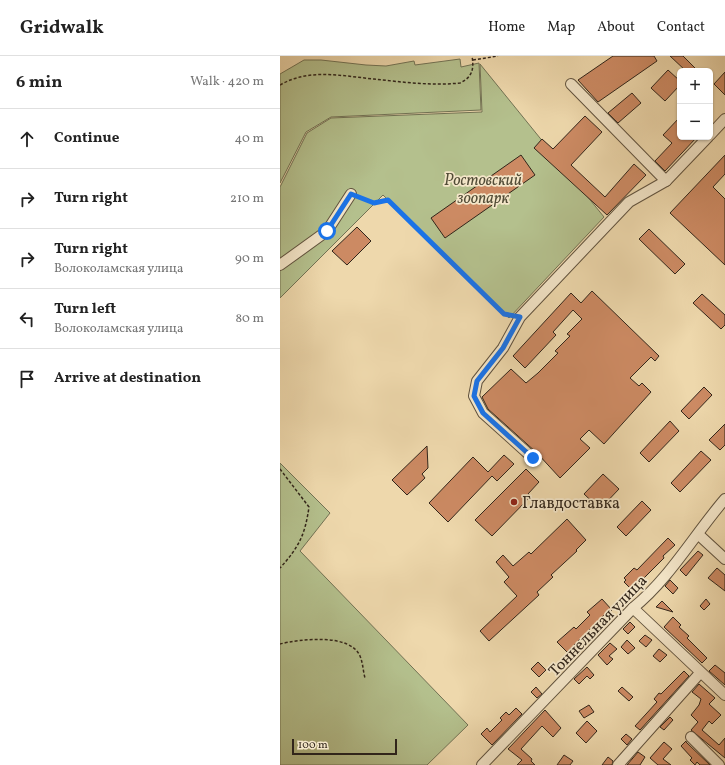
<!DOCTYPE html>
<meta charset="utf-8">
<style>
:root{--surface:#fff;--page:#f6f6f6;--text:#222;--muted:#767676;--line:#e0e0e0}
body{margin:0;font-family:Vollkorn,serif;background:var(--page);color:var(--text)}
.controls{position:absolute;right:12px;top:12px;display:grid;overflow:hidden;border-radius:6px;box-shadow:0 1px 3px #0004}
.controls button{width:36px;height:36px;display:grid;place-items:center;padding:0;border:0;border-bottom:1px solid var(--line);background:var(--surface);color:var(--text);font:20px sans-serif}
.scale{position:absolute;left:12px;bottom:10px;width:105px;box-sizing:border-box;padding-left:4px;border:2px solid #31251a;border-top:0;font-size:11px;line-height:14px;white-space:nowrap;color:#31251a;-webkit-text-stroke:3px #f4e6c9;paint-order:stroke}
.stop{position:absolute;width:12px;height:12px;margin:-9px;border:3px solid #1a73e8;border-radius:50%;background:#fff}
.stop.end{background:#1a73e8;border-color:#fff;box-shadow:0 1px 4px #0008}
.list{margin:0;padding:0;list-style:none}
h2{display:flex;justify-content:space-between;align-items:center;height:52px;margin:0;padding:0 16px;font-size:17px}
h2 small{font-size:13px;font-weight:400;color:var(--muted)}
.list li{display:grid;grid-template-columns:26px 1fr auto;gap:12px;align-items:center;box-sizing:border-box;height:60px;padding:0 16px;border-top:1px solid var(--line)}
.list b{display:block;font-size:15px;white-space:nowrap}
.list p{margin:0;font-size:13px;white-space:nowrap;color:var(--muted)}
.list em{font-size:13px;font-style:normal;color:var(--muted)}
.icon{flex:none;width:22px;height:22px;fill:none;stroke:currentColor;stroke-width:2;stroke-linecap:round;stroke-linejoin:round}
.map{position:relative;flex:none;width:445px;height:709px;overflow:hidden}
header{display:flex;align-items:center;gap:24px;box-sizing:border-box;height:56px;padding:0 20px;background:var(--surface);border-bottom:1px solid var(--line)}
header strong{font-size:19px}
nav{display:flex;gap:22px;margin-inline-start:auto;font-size:14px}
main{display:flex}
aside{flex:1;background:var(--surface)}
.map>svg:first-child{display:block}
</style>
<header>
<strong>Gridwalk</strong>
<nav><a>Home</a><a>Map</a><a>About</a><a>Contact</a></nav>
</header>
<main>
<aside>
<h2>6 min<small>Walk · 420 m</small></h2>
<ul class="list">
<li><svg class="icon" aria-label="ahead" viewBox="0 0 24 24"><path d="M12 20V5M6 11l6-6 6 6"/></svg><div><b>Continue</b></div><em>40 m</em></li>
<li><svg class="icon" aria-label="right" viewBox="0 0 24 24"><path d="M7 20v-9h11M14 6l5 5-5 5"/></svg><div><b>Turn right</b></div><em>210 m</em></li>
<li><svg class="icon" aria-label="right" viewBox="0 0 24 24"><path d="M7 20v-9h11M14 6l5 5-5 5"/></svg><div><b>Turn right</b><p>Волоколамская улица</p></div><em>90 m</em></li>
<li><svg class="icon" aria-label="left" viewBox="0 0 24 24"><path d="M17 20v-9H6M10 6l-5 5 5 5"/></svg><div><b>Turn left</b><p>Волоколамская улица</p></div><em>80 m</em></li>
<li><svg class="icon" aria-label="arrive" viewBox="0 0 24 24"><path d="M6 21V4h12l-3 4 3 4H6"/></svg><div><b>Arrive at destination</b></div></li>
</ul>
</aside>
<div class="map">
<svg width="445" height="709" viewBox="0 0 445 709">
<rect width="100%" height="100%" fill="#eed8ac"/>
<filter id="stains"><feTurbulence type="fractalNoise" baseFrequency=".005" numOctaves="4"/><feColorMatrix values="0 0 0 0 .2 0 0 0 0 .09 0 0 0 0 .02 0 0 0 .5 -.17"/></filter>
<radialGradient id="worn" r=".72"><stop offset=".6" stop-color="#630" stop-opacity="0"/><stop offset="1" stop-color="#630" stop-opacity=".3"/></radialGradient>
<g fill="#b4c08d" stroke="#727254">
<polygon points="180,3 181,11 199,7 201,54 51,61 26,76 0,127 0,18 24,4 41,4 86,9 106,10 134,5 135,9"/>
<polygon points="200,8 324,161 229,262 103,139 0,242 0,131 27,77 51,62 202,56"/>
<polygon points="0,407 50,457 20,495 188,669 147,709 0,709"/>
</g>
<g fill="#cc8a63" stroke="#31251a">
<polygon points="333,0 374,0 377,5 318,46 298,24"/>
<polygon points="390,0 403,0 418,15 406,15"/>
<polygon points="388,14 400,25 400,29 385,45 371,32"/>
<polygon points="445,16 445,39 434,28"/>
<polygon points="352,37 361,47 338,67 328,57"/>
<polygon points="305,60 322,76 291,109 325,141 354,108 366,119 327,159 254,92 262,83 273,93"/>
<polygon points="400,61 400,81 417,81 385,115 375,105 392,87 383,79"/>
<polygon points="241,99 255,119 165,182 151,162"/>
<polygon points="445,99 445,118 433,131 445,143 445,209 390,157"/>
<polygon points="77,171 91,185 67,209 52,195"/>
<polygon points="369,173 405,208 395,218 359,183"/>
<polygon points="312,235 379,300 375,305 371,301 350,322 359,330 362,327 371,336 324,388 309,374 300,383 310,392 280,422 257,397 208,353 202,341 231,313 246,327 258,317 278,297 275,295 290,280 287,278 302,263 293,254 273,276 276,279 245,312 233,300 291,237 301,247"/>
<polygon points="422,238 445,259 445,269 441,273 413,247"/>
<polygon points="424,331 432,339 409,363 401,355"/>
<polygon points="390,365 399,375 369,406 360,397"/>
<polygon points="445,368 445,389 440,394 429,384"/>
<polygon points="147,390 148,412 142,418 145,422 127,439 112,424"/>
<polygon points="421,395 431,404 400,436 391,427"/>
<polygon points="224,399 234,408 217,425 212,420 168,466 149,447 193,401 208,416"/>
<polygon points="246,413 259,426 248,438 251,440 212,480 195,464"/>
<polygon points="323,418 339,433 320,453 304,438"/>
<polygon points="362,445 371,454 346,480 337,471"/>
<polygon points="287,463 306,484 296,494 297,495 271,519 273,521 257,536 259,539 209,585 200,575 237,540 224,526 229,521 216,506 223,499 233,510 249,496 251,498"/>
<polygon points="388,482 395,489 383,500 384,502 352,534 344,526 346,524 344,522 354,512 357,514"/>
<polygon points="418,495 423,499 406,520 400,514"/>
<polygon points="437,512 445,519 445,535 428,522"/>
<polygon points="390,524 398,532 393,538 385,530"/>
<polygon points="322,543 332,554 327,559 325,558 287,596 277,586 294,571 296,573 310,559 307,556"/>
<polygon points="426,543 430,548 424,554 420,550"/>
<polygon points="382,545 393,556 376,551"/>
<polygon points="393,561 401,569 399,571 409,580 407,582 427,602 422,607 384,571"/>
<polygon points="350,566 355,571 348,578 343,573"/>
<polygon points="365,579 372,584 366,591 359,585"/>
<polygon points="347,584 355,592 348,598 341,591"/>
<polygon points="330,587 337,593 329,600 333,603 327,609 318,599"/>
<polygon points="379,593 387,599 380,606 373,600"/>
<polygon points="258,606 266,614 259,621 251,613"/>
<polygon points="435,609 445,617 445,629 429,615"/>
<polygon points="307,611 314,619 310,623 307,620 299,628 294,623"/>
<polygon points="404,615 409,620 360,674 355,670 377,646 374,643 379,637 381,638"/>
<polygon points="419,628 435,642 429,648 441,659 432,668 429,665 422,674 439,689 445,682 445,702 411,674 418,666 411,659 419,649 421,643 412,636"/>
<polygon points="256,631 262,638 257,642 251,636"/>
<polygon points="342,631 353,641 349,645 338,635"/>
<polygon points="309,649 314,656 304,662 299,655"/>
<polygon points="236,652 242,658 212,689 201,678 207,672 210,676 222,664 220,662 226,656 229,659"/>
<polygon points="265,654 281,672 273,681 262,670 241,693 252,703 251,705 255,709 237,709 242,704 228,693"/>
<polygon points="390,661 393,664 384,674 380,671"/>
<polygon points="307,665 317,675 306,687 296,677"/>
<polygon points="346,678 352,683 347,689 341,683"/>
<polygon points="406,685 406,686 430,709 420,709 417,706 415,709 410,704 412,702 401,690"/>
<polygon points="384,686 392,693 383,703 391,709 378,709 370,702"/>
<polygon points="358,696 365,701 360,709 347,709"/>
<polygon points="284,699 293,705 290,709 277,709"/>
<polygon points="328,701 333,705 332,709 322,709"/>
</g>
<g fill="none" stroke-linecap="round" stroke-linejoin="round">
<defs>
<g id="minor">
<polyline points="291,28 386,125"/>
<polyline points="430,79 445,63"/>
<polyline points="0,209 47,175 71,138"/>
<polyline points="253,402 203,357 194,340 197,325 223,292 240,261 349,146 386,125 428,81"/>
<polyline points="419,479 445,503"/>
<polyline points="353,552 445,639"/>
<polyline points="411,681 439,709"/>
<path d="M202 709 353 552C390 522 414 479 445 443"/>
<polyline points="338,709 420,617"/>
</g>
</defs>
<use href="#minor" stroke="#60523e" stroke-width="12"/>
<g stroke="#31251a" stroke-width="1.5" stroke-dasharray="3 2" stroke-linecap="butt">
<polyline points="193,4 218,0"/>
<path d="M0 29C29 12 62 20 94 23 121 26 152 30 180 27 193 21 194 12 192 0"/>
<polyline points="78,141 94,147 108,144 224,258 232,260"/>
<path d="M0 413 29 451C25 479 19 491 0 512"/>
<path d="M0 588C20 583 70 577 80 600 83 607 83 615 85 622"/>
</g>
<use href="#minor" stroke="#f4e6c9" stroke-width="10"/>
</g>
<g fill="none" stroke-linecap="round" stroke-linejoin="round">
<polyline stroke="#1a73e8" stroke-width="5" points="47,175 71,138 94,147 108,144 224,258 240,261 223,292 197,325 194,340 203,357 253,402"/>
</g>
<circle fill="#8f2418" stroke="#f4e6c9" stroke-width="1.5" cx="234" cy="446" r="4"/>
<g text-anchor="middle" stroke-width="3.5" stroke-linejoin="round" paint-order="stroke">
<g font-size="16" font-style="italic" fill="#524c37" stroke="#f4e6c9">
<text x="203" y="129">Ростовский<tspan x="203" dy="18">зоопарк</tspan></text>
</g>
<g font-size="16" fill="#31251a" stroke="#f4e6c9" text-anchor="start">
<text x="242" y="452">Главдоставка</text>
</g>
<g font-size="16" fill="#31251a" stroke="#f4e6c9">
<text transform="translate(317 569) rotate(-46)" y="6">Тоннельная улица</text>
</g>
</g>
<rect width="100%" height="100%" filter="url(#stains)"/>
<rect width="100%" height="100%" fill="url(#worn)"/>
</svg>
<div class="controls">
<button>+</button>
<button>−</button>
</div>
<div class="scale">100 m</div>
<div class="stop" style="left:47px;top:175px"></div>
<div class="stop end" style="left:253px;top:402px"></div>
</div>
</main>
